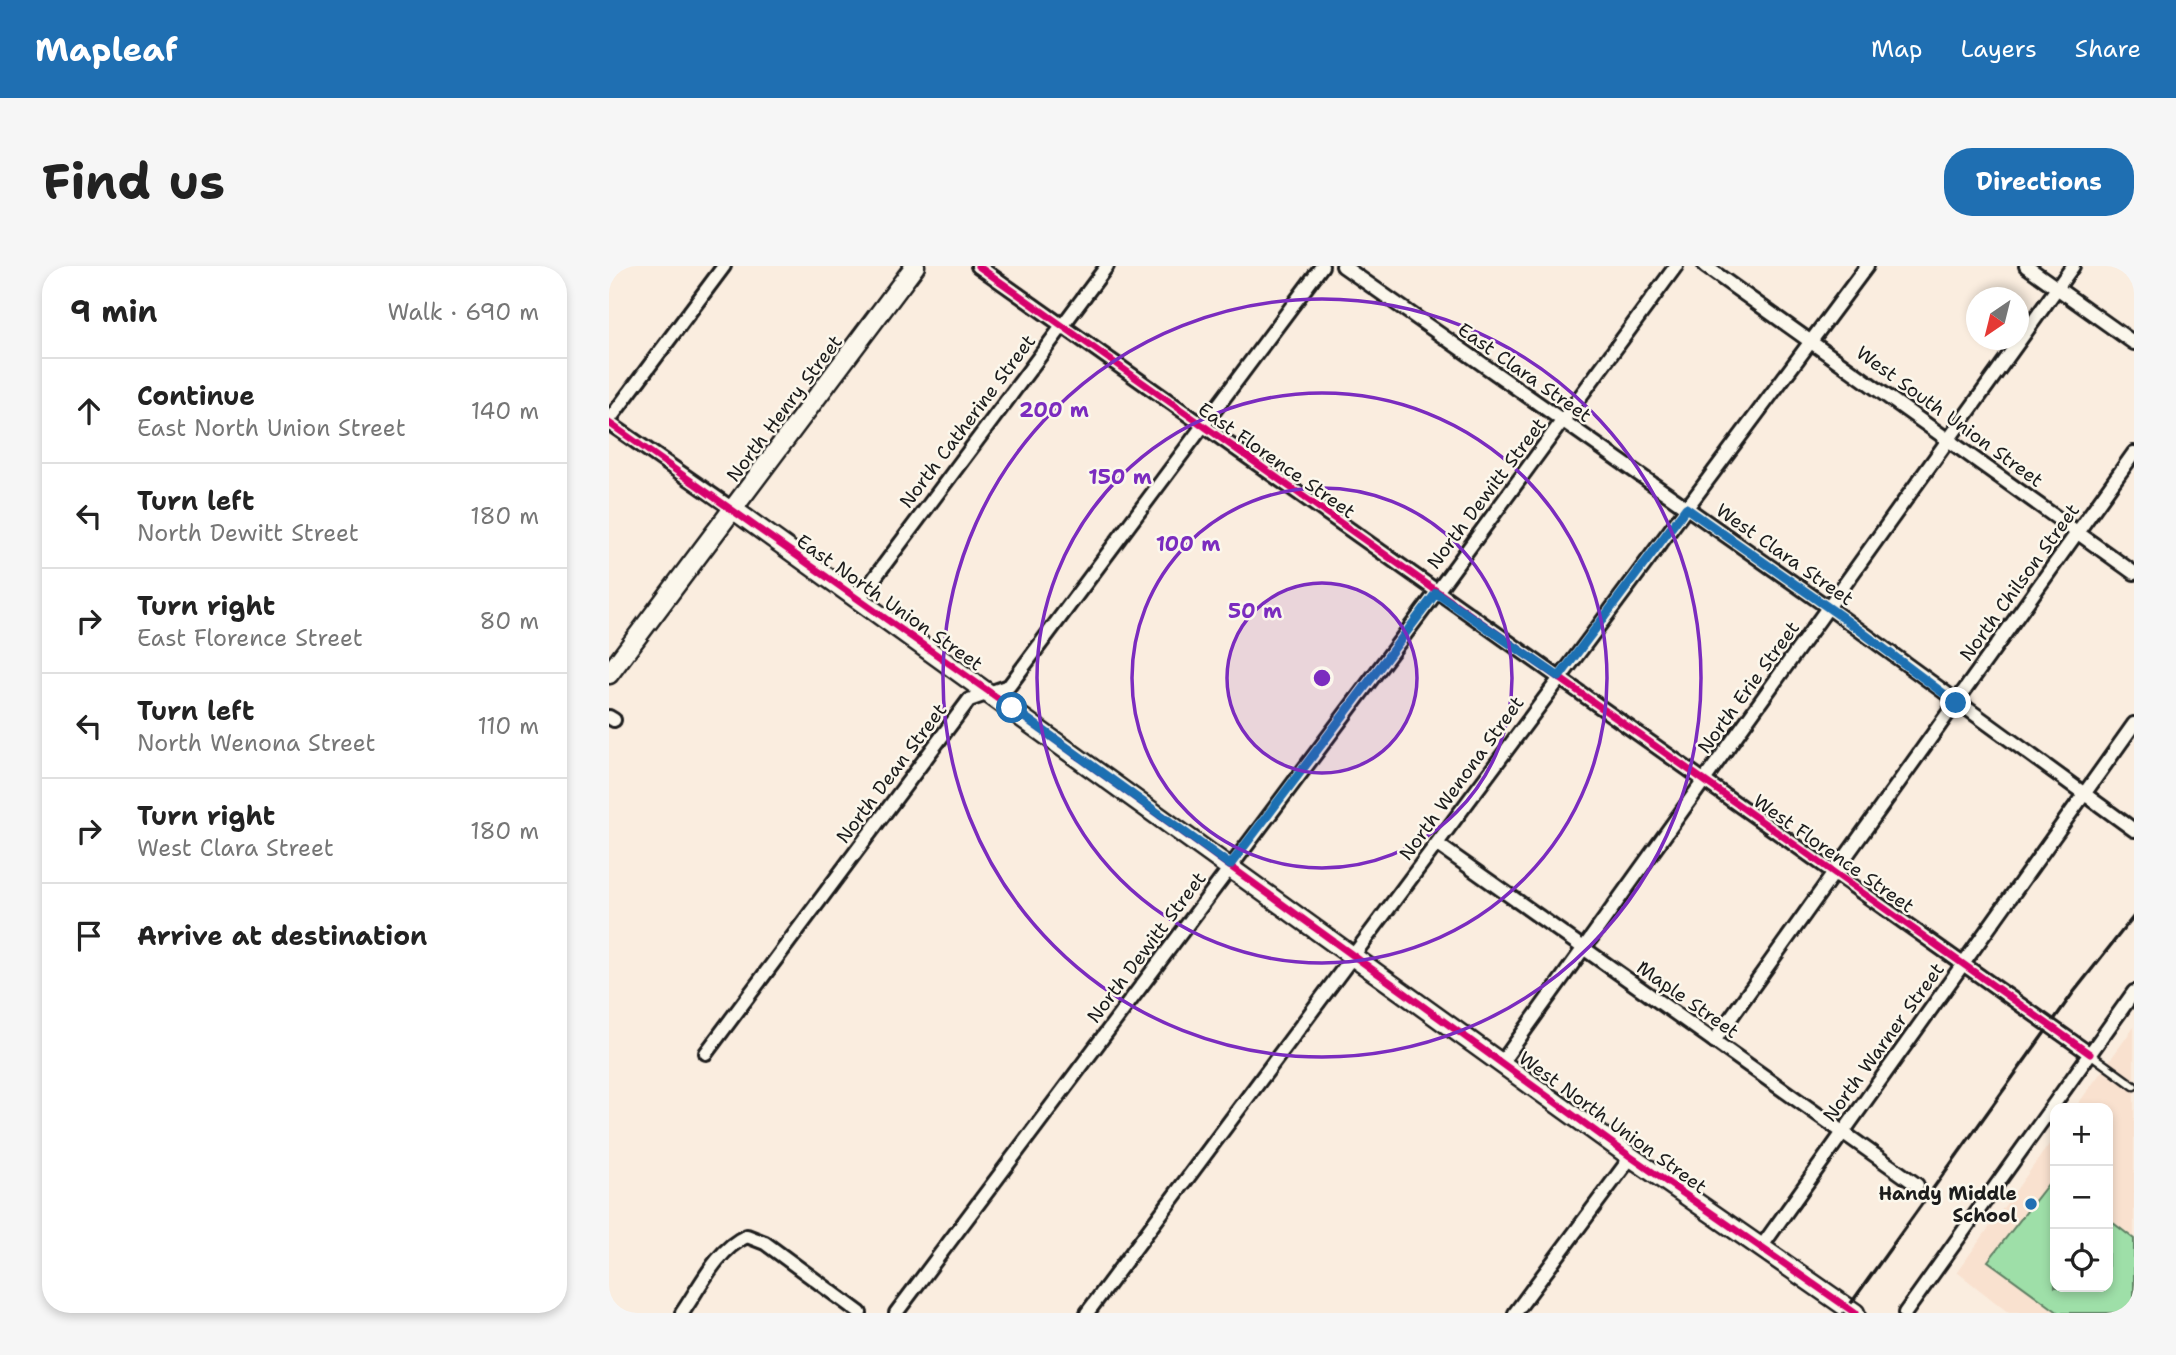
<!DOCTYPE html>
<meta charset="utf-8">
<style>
:root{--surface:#fff;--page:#f6f6f6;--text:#222;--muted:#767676;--line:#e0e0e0;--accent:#1f6fb2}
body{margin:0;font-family:"Shantell Sans",sans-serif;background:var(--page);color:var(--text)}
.controls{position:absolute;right:21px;bottom:21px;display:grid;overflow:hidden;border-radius:14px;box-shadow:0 4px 10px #0003}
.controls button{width:63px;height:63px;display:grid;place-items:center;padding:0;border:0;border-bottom:2px solid var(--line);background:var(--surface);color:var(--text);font:35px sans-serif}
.compass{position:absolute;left:1357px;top:21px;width:63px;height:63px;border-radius:50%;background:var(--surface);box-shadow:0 4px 10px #0003;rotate:215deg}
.stop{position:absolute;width:21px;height:21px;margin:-16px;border:5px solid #1f6fb2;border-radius:50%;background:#fff}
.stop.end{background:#1f6fb2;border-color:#fff;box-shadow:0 2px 7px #0008}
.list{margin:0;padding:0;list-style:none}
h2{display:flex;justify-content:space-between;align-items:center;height:91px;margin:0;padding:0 28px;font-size:30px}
h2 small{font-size:23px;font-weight:400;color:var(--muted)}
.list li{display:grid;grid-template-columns:46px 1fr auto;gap:21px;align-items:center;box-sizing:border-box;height:105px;padding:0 28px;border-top:2px solid var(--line)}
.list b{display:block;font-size:26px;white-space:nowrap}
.list p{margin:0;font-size:23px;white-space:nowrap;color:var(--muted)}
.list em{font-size:23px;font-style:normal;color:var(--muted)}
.icon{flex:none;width:38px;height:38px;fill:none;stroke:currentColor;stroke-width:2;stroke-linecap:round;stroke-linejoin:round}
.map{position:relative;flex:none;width:1525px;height:1047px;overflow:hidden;border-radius:28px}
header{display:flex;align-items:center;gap:42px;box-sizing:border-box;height:98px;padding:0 35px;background:var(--accent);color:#fff}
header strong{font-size:33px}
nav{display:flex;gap:38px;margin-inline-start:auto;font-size:24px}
.intro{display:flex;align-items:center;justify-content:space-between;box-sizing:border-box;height:168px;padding:0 42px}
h1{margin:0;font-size:49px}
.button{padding:18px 32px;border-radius:28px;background:var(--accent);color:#fff;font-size:24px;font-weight:700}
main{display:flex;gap:42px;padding:0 42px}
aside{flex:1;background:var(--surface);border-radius:28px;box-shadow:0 4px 10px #0003}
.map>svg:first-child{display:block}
</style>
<header>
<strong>Mapleaf</strong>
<nav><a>Map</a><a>Layers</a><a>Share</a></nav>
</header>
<div class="intro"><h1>Find us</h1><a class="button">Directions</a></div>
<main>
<aside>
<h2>9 min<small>Walk · 690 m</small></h2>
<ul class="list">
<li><svg class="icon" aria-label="ahead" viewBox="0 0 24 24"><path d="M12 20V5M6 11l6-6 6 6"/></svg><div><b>Continue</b><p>East North Union Street</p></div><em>140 m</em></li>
<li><svg class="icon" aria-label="left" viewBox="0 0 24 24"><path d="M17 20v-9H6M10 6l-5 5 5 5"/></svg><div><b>Turn left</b><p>North Dewitt Street</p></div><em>180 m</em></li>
<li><svg class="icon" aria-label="right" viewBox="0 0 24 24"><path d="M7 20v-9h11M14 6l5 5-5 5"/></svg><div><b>Turn right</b><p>East Florence Street</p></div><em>80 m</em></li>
<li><svg class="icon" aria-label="left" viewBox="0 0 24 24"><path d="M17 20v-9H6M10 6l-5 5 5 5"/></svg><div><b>Turn left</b><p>North Wenona Street</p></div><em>110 m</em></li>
<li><svg class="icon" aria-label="right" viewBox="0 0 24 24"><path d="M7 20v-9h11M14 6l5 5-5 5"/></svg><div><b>Turn right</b><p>West Clara Street</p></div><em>180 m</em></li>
<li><svg class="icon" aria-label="arrive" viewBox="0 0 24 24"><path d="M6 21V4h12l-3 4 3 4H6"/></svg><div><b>Arrive at destination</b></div></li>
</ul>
</aside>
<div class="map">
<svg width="1525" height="1047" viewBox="0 0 1525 1047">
<rect width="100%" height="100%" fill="#faeddf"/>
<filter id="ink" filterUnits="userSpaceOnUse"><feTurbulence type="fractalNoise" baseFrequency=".0143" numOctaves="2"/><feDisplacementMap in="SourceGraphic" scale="14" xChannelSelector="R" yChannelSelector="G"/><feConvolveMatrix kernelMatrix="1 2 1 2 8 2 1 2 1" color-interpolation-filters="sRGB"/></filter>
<g filter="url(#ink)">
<polygon fill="#f9e1cf" points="1525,761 1525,1047 1400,1047 1348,1006 1446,870 1446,1021 1499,1021 1499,842 1466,842"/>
<polygon fill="#9edfa8" stroke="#5d7e62" stroke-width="2" points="1443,913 1446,915 1446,1021 1499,1021 1499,953 1525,973 1525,1047 1450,1047 1379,995"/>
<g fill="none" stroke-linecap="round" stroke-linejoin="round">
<defs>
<polyline id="lane" points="1481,788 1525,820"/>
<g id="street">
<polyline points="369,0 1481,788"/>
<polyline points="734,0 1220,342 1525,564"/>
<polyline points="1096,0 1525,307"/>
<polyline points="1417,0 1525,77"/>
<polyline points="0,154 115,0"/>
<polyline points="0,157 125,244"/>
<polyline points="249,334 498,0"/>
<polyline points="0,451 5,454"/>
<polyline points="828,578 1308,919"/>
<polyline points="1105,775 1525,187"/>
<polyline points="97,787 360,434 400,420 713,0"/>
<polyline points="893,796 1464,0"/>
<polyline points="1153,980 1525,458"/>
<path d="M73 1047C91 1021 108 983 138 970L156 977 251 1047"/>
<polyline points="287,1047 827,327 1067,0"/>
<polyline points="478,1047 1258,0"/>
<polyline points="906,1047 1022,891"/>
<polyline points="1296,1047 1525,726"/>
</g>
<g id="secondary">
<polyline points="125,244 1022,891 1246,1047"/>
<polyline points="0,408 306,0"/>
</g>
</defs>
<use href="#lane" stroke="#1c1c1c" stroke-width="11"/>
<use href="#street" stroke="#1c1c1c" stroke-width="18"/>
<use href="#secondary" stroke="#1c1c1c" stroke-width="23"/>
<use href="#lane" stroke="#fbf7ec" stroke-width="6"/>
<use href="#street" stroke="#fbf7ec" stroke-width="12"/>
<use href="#secondary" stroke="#fbf7ec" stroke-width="18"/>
<polyline stroke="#1c1c1c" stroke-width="3.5" points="1235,1047 1464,727 1525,650"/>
<defs>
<g id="cycleway">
<polyline points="369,0 1481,788"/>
<polyline points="0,157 403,442 1022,891 1246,1047"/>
</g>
</defs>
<use href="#cycleway" stroke="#fbf7ec" stroke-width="11"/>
<use href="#cycleway" stroke="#d6006c" stroke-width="7"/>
</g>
</g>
<g fill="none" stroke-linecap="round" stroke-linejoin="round" filter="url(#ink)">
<polyline stroke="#1f6fb2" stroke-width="9" points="403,442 621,599 827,327 950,411 1077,242 1233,351 1347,437"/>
</g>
<circle cx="713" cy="412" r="95" fill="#7b2cbf" fill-opacity=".12"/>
<g fill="none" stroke="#7b2cbf" stroke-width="3.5">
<circle cx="713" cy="412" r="95"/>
<circle cx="713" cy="412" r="190"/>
<circle cx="713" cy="412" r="285"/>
<circle cx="713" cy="412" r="379"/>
</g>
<circle fill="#1f6fb2" stroke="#fbf7ec" stroke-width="2.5" cx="1422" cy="938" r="7"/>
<g text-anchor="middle" stroke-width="5" stroke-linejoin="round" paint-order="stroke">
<g font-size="19" fill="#1c1c1c" stroke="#fbf7ec">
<text transform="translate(916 106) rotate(35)" y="7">East Clara Street</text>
<text transform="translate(175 142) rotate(-53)" y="7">North Henry Street</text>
<text transform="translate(1341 150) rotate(36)" y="7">West South Union Street</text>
<text transform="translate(358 155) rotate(-53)" y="7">North Catherine Street</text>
<text transform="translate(668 194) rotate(35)" y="7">East Florence Street</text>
<text transform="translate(877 227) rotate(-53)" y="7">North Dewitt Street</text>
<text transform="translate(1176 288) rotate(35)" y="7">West Clara Street</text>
<text transform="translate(1410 316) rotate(-54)" y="7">North Chilson Street</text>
<text transform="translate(281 336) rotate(35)" y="7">East North Union Street</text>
<text transform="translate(1139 421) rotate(-54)" y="7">North Erie Street</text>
<text transform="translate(282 507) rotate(-53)" y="7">North Dean Street</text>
<text transform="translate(852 512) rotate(-54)" y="7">North Wenona Street</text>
<text transform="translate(1225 587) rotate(35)" y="7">West Florence Street</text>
<text transform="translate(537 681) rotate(-53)" y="7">North Dewitt Street</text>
<text transform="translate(1079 733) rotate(35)" y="7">Maple Street</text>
<text transform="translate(1274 776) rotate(-54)" y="7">North Warner Street</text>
<text transform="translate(1004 856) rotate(36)" y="7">West North Union Street</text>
</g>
<g font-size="19" font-weight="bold" fill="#1c1c1c" stroke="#fbf7ec" text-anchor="end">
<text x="1408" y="934">Handy Middle<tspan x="1408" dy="22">School</tspan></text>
</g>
</g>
<circle cx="713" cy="412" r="10" fill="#7b2cbf" stroke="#fbf7ec" stroke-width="3.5"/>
<g font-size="21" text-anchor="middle" font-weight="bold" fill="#7b2cbf" stroke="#fbf7ec" stroke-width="5" stroke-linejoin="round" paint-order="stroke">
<text x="445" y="151">200 m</text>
<text x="511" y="218">150 m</text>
<text x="579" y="285">100 m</text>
<text x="646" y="352">50 m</text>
</g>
</svg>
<div class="controls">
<button>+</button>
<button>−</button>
<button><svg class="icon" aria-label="locate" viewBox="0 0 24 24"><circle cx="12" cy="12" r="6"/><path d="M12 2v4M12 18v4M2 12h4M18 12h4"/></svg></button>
</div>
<svg class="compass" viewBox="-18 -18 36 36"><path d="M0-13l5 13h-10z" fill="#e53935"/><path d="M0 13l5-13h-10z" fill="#767676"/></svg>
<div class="stop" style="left:403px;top:442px"></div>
<div class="stop end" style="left:1347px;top:437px"></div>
</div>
</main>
